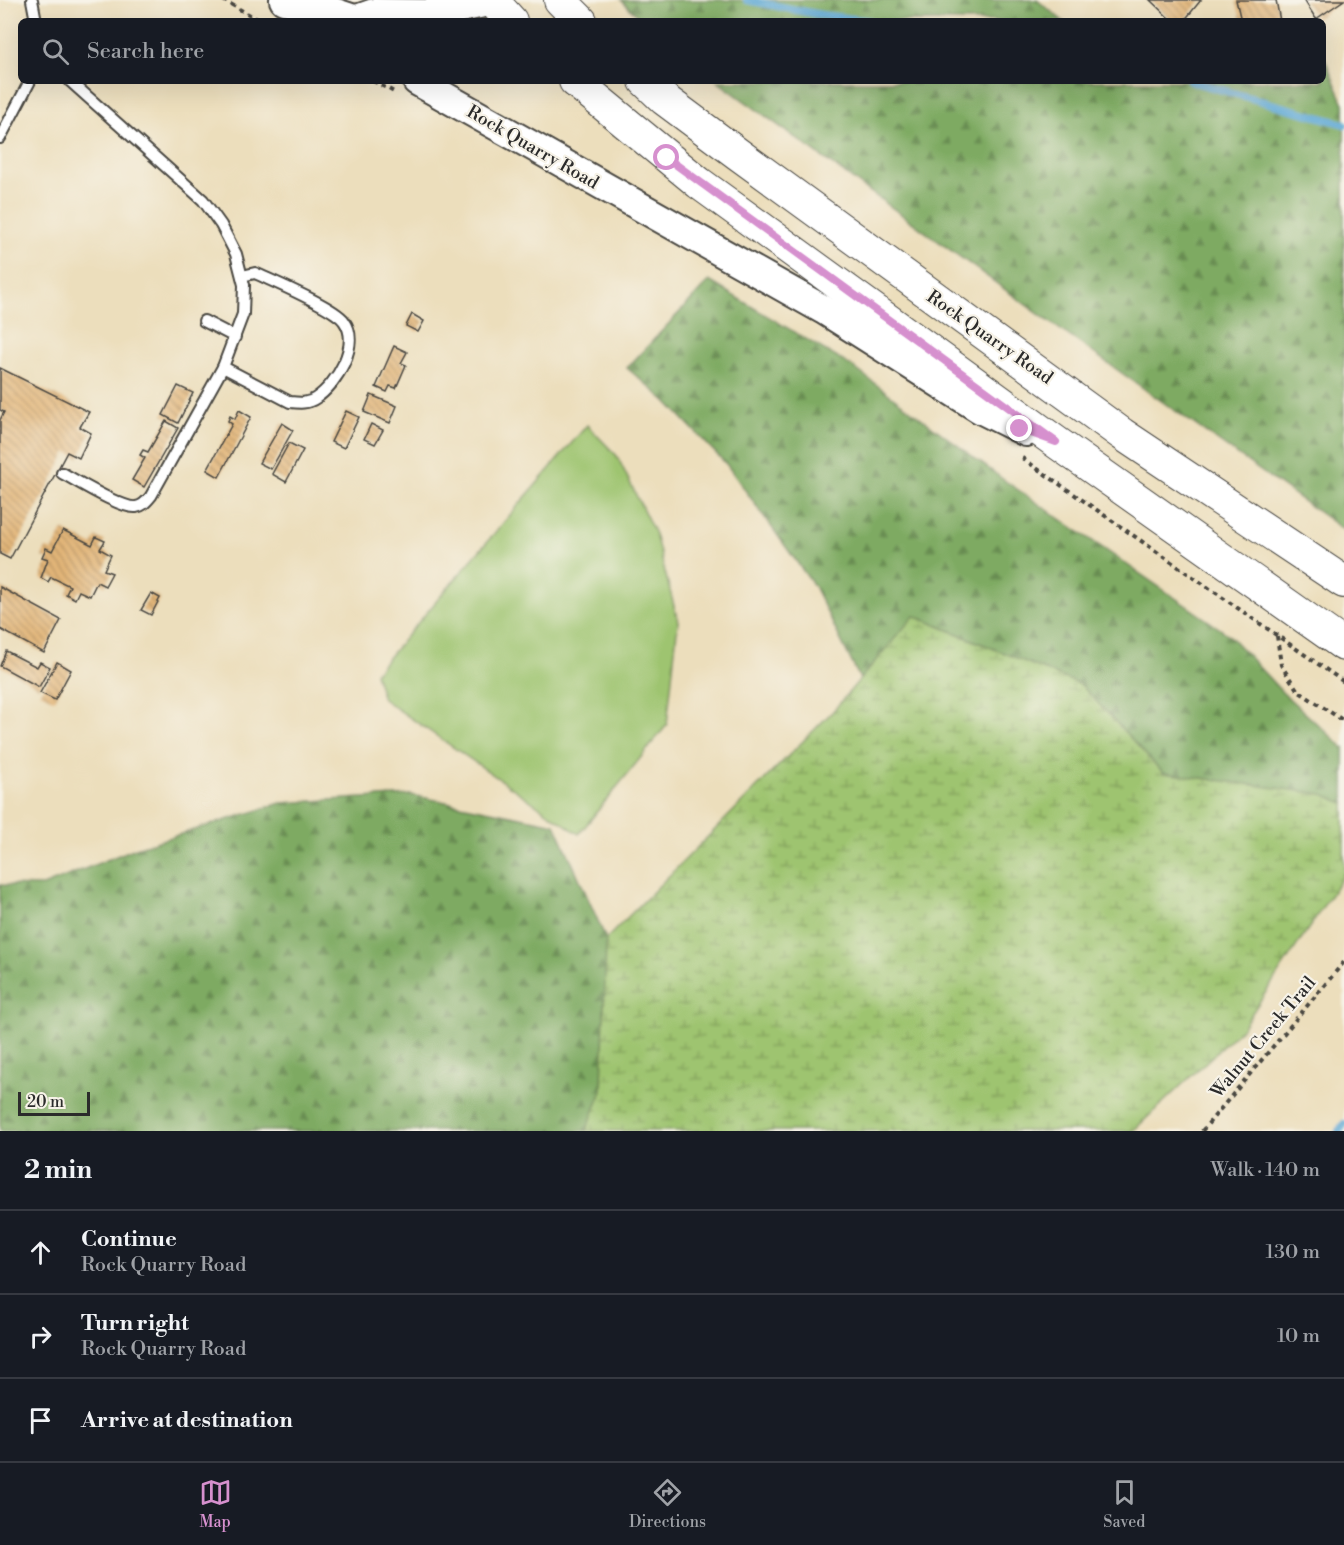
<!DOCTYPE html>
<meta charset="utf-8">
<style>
:root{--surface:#171b24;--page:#242831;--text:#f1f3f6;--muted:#9ea1a6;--line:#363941;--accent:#d690ce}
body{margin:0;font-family:"Libre Bodoni",serif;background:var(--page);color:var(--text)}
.scale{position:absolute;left:18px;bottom:15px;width:72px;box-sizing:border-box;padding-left:6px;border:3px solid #2b2b2b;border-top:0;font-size:16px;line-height:21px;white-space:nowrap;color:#2b2b2b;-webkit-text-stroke:4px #f7f3e8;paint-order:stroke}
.stop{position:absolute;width:18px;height:18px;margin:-14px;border:4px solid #d690ce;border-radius:50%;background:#fff}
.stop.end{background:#d690ce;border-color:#fff;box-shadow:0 2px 6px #0008}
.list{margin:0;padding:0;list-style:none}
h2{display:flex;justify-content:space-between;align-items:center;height:78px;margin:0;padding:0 24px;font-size:26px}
h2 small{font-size:20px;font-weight:400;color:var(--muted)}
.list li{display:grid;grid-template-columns:39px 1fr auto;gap:18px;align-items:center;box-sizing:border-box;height:84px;padding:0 24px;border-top:2px solid var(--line)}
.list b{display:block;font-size:22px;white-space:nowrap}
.list p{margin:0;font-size:20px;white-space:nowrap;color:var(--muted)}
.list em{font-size:20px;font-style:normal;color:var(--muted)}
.icon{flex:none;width:33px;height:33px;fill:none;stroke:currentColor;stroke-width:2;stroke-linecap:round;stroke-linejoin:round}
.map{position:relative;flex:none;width:1344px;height:1131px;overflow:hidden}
.search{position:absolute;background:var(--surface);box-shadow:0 6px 24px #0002;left:18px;right:18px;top:18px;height:66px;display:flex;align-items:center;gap:15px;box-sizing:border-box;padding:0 21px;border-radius:9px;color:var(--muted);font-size:22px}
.sheet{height:330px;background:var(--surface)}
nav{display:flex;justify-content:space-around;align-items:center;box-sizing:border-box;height:84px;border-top:2px solid var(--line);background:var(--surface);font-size:16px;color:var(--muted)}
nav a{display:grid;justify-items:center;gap:3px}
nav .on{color:var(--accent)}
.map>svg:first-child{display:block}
</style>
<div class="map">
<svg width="1344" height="1131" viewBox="0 0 1344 1131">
<defs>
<pattern id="forest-firs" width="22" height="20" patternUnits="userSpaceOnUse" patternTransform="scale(1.5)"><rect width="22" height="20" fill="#7eaa62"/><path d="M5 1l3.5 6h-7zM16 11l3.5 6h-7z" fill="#678b51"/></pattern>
<pattern id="wetland-marsh" width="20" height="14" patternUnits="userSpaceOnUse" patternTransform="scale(1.5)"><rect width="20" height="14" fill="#9ec46f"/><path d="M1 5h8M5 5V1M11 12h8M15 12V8" fill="none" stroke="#819f5b"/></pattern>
<pattern id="building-back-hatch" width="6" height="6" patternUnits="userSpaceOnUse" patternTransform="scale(1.5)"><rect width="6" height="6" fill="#e2b578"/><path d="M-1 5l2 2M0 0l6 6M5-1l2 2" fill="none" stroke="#b79363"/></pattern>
</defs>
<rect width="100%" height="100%" fill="#f7f3e8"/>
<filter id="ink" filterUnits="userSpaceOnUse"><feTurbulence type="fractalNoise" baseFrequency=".0167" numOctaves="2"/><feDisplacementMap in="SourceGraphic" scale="12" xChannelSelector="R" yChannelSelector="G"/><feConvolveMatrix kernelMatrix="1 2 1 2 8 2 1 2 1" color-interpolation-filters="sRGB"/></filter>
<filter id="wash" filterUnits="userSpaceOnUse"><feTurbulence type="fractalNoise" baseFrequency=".008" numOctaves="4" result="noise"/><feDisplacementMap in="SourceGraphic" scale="24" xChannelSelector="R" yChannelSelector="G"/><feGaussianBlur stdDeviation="1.35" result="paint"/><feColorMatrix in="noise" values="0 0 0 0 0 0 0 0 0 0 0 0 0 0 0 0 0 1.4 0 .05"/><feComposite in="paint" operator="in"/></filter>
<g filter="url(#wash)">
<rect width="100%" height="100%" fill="#ecdebc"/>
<polygon fill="#9ec46f" stroke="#64784d" stroke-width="1.5" points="587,425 617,456 655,534 678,621 667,725 579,834 383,699 375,673"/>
<g fill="url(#forest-firs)" stroke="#546a46" stroke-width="1.5">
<polygon points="621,0 1037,0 1063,21 643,21"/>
<polygon points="1324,57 1344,104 1344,530 1065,333 717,81 1323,81"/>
<polygon points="709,281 853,367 1004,480 1229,635 1283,693 1344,748 1344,803 1322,794 1163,773 1081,685 915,616 860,679 814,586 727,465 666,401 627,368"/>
<polygon points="411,795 555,824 606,939 602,1091 586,1131 0,1131 0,885 43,886 136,848 281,803"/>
</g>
<polygon fill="url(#wetland-marsh)" stroke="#64784d" stroke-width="1.5" points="914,616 1081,685 1163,773 1322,794 1344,803 1344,875 1242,1028 1133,1131 586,1131 602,1091 606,939 833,711"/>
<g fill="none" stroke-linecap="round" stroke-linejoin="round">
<g stroke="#5da8d5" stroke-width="8">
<polyline points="747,0 821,15 869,21"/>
<polyline points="1190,81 1344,124"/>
<polyline points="1339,1131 1344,1124"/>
</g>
</g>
<g id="blocks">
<g fill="url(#building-back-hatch)">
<polygon points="1150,0 1201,0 1184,21 1172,21"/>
<polygon points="1236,0 1276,0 1280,21 1241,21"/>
<polygon points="1304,0 1344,0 1316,19"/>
<polygon points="412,314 424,321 418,332 406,326"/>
<polygon points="394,346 407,352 401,363 406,365 396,388 390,386 387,392 376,387"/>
<polygon points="0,368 89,412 80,427 91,433 79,458 67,452 10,559 0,554 0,420 4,412 0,410"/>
<polygon points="178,386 193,393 178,423 163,415"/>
<polygon points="371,395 397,406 390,423 364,412"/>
<polygon points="239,410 251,417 219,477 207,470 232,424 228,421 230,416 235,419"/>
<polygon points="346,411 359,417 344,448 331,442"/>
<polygon points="166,421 178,428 144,487 132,480 145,458 140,455 143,450 148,452"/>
<polygon points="282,423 293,430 271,469 259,463"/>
<polygon points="371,424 383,430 375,444 364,439"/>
<polygon points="289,443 303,450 286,482 272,474"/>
<polygon points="63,530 92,545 96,537 105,541 100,549 111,555 104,570 112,573 105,586 97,582 90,596 79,591 75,599 66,594 70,586 51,577 48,582 41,578 48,559 42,557 46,548 52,551"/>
<polygon points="0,587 61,620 44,653 0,629"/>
<polygon points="151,593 160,598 151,615 141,610"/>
<polygon points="6,651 37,667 40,662 50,667 39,687 0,666"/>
<polygon points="57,662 71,670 55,700 40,693"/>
</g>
</g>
</g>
<g filter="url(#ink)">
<use href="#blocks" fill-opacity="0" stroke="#484641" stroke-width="1.5"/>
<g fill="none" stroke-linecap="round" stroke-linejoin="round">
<defs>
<g id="lane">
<polyline points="32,0 36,21"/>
<polyline points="0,138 30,81"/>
<polyline points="204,321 235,337"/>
<path d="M223 367 290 402C299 403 308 404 316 398 336 385 361 344 344 321 334 307 274 282 255 273L242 276"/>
<path d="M62 473C77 481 122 509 136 507 143 506 147 501 151 496L223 367 243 314 244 285 236 254 221 225 203 200 70 81"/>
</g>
<g id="secondary">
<polyline points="284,0 321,8 360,21"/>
<polyline points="357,19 374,13 432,14 493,1"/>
<polyline points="417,81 824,310 980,409 1026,432"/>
</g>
<g id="primary">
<polyline points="492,0 511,21"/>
<polyline points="560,0 581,21"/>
<polyline points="575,81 699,183 1056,442 1344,645"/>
<polyline points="645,81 664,99 738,154 1122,434 1344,582"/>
</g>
</defs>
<use href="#lane" stroke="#484641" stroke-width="14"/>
<use href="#secondary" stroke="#484641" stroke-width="32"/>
<use href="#primary" stroke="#484641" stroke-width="34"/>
<g stroke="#484641" stroke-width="4" stroke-dasharray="4.5 4.5" stroke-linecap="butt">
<polyline points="223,0 261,21"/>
<polyline points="373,81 394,92"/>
<polyline points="1022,458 1344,682"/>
<polyline points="1277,636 1281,665 1298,691 1344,721"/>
<polyline points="1202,1131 1344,962"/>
</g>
<use href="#lane" stroke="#fff" stroke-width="10"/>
<use href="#secondary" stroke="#fff" stroke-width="28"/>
<use href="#primary" stroke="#fff" stroke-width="32"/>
</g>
</g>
<g fill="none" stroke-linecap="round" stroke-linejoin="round" filter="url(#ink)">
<polyline stroke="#d690ce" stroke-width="8" points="667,158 1056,442 1020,429"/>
</g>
<g text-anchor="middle" stroke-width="4.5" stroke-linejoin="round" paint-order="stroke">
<g font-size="18" fill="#2b2b2b" stroke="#f7f3e8">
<text transform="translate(533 147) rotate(30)" y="6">Rock Quarry Road</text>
<text transform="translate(990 337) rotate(35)" y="6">Rock Quarry Road</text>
<text transform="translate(1263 1037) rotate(-50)" y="6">Walnut Creek Trail</text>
</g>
</g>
</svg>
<div class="scale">20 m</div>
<div class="stop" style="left:667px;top:158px"></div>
<div class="stop end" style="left:1020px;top:429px"></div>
<div class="search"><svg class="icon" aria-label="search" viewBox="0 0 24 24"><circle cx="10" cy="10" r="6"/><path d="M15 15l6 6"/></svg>Search here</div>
</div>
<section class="sheet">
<h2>2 min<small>Walk · 140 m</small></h2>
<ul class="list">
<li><svg class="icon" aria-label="ahead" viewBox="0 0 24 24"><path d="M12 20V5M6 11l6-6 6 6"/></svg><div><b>Continue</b><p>Rock Quarry Road</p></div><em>130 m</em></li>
<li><svg class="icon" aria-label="right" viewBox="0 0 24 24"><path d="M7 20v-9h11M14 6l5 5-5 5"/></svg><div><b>Turn right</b><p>Rock Quarry Road</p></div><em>10 m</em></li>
<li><svg class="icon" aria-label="arrive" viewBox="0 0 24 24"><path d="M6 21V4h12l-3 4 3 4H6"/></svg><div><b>Arrive at destination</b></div></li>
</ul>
</section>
<nav>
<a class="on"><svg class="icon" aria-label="map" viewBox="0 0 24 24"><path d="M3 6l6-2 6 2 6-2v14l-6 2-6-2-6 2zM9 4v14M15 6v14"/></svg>Map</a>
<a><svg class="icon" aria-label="directions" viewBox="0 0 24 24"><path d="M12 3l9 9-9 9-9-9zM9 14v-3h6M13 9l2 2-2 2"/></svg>Directions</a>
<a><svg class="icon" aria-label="saved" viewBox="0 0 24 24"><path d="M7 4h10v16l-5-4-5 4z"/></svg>Saved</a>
</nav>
